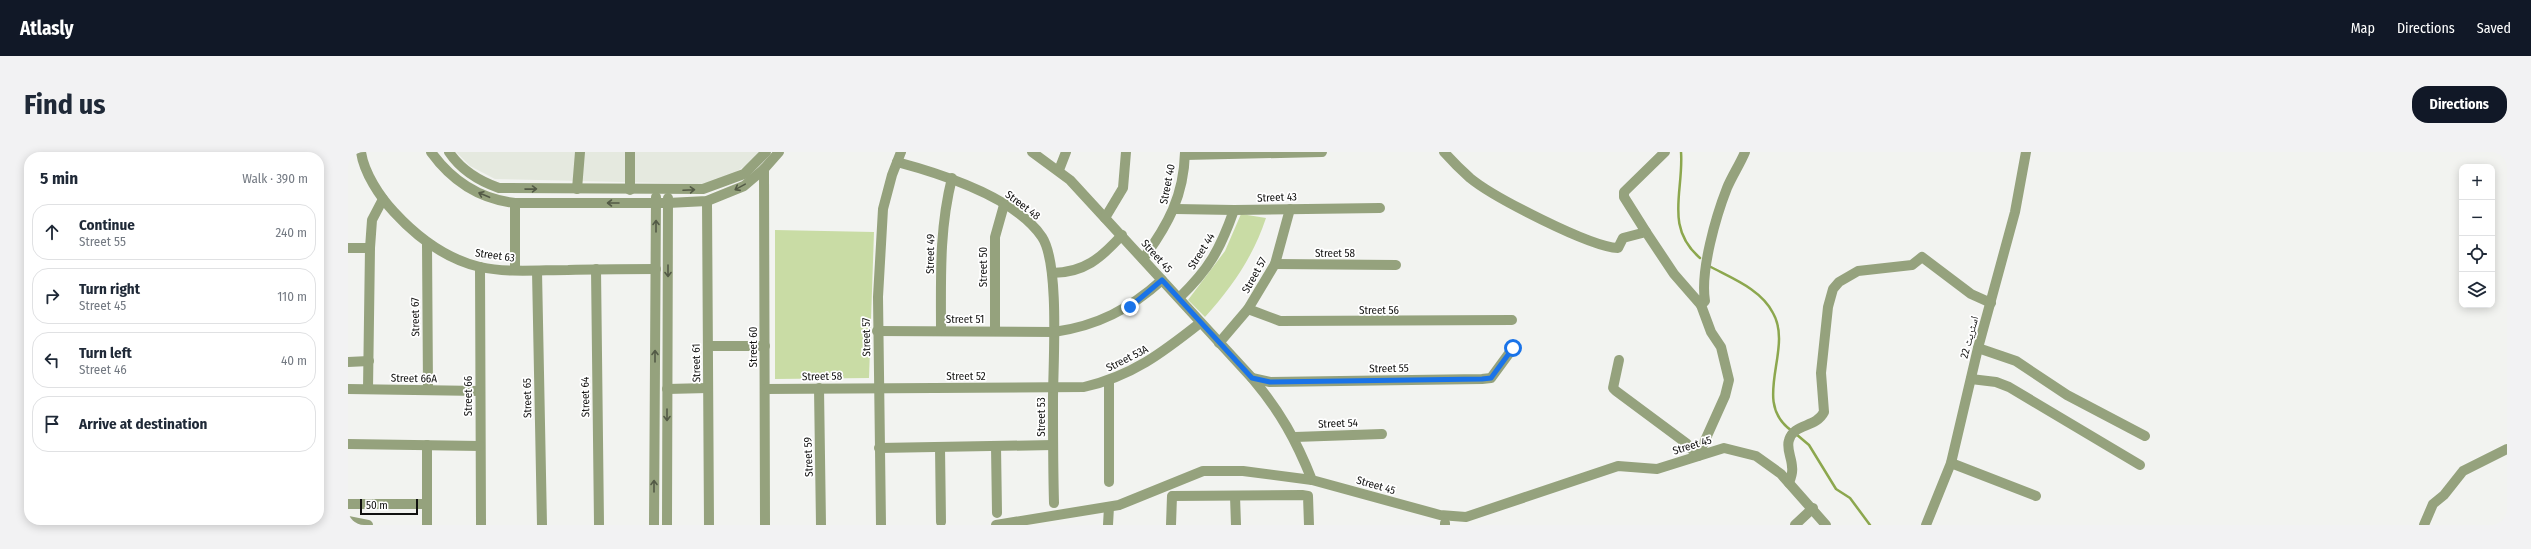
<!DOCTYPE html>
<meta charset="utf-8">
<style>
:root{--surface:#fff;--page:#f2f2f3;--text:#1f2937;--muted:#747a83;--line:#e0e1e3;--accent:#111827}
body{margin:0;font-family:"Fira Sans Condensed","Noto Naskh Arabic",sans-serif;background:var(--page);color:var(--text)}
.controls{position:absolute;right:12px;top:12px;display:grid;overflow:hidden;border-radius:8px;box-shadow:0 2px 10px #0003}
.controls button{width:36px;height:36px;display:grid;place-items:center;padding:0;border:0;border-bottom:1px solid var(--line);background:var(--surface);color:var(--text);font:20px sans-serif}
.scale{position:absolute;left:12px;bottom:10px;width:58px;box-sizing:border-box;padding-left:4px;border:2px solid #111110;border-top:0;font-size:11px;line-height:14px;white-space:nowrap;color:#111110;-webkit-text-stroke:3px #fff;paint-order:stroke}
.stop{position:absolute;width:12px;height:12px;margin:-9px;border:3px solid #1a73e8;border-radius:50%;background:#fff}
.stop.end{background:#1a73e8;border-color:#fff;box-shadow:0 1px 4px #0008}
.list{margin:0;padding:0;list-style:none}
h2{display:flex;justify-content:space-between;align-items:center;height:52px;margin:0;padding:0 16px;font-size:17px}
h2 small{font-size:13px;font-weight:400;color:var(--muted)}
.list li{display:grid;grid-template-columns:26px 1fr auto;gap:12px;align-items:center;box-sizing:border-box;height:56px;margin:0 8px 8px;padding:0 8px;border:1px solid var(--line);border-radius:16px}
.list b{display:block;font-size:15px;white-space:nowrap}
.list p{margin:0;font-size:13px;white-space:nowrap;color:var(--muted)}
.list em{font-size:13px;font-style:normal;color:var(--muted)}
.icon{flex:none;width:22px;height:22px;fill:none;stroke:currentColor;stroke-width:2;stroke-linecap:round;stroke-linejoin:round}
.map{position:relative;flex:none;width:2159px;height:373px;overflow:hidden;border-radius:16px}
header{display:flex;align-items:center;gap:24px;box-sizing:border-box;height:56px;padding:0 20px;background:var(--accent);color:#fff}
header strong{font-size:19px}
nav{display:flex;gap:22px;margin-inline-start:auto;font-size:14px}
.intro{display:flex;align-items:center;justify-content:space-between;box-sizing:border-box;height:96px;padding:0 24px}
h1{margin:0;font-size:28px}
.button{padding:10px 18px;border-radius:16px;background:var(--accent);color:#fff;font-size:14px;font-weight:700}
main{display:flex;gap:24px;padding:0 24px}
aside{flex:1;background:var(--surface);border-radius:16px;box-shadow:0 2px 10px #0003}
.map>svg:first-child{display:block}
</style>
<header>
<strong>Atlasly</strong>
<nav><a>Map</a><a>Directions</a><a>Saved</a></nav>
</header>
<div class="intro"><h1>Find us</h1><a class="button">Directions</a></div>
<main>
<aside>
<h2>5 min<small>Walk · 390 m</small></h2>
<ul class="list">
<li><svg class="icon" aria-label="ahead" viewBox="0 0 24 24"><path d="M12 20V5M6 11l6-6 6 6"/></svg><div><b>Continue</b><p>Street 55</p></div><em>240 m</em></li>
<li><svg class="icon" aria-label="right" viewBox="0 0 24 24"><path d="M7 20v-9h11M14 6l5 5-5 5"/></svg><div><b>Turn right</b><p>Street 45</p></div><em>110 m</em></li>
<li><svg class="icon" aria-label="left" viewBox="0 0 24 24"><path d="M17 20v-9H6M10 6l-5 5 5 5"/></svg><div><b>Turn left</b><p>Street 46</p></div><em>40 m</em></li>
<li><svg class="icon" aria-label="arrive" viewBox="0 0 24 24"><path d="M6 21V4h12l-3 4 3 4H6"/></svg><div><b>Arrive at destination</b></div></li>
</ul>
</aside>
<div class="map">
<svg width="2159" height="373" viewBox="0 0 2159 373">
<rect width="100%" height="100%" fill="#f2f3f0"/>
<polygon fill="#e5e9df" points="108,0 412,0 405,9 386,21 356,32 147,27 122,14"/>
<g fill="#c9dca5">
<path d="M893 62 918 66C905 105 884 135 857 165L840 148 877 99Z"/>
<polygon points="427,78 526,80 521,226 427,227"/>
</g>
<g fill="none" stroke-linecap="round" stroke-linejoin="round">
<g stroke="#8ca74e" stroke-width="2.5">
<path d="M1333 0C1336 39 1316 75 1352 106"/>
<path d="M1361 114C1383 126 1413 137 1425 161 1446 198 1402 250 1444 279"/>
<polyline points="1448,282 1461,293 1488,337 1502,346 1522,373"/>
</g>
<g stroke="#95a27d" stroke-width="10">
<path d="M13 0C16 21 32 45 46 60 69 85 98 107 132 115 160 121 191 118 220 118 249 117 278 117 308 117"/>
<path d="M83 0C104 29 132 47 167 51H320L359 49 396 34 416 17 431 0"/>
<path d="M101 0C113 18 131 29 151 36L355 37 396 22 418 0"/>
<polyline points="282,0 282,38"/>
<path d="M684 0 722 28 904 226C932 259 948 288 964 328L1092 363 1118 365 1270 314 1309 317 1376 296 1408 304 1433 322 1478 373"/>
<path d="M1096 0C1104 9 1113 18 1122 26 1145 45 1242 95 1270 96L1275 86 1298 80 1326 122 1353 153 1357 149C1352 119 1368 64 1379 36 1384 24 1392 12 1397 0"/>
<polyline points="837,3 974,0"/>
<path d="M549 10C594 22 667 45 694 85 712 112 705 213 705 247 705 282 705 316 706 351"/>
<polyline points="416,17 417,373"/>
<polyline points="711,18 718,0"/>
<polyline points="229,37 232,0"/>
<polyline points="359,49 361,373"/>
<polyline points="828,57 886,58 1032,56"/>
<polyline points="757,66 775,36 778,0"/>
<polyline points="1298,80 1276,45 1276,40 1317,0"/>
<polyline points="79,91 80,238"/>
<polyline points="0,96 22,96"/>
<path d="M795 107C820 73 836 44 837 0"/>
<polyline points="927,112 1048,113"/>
<polyline points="132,115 133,373"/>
<polyline points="248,117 251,372"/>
<polyline points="167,118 167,51"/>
<polyline points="189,119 194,373"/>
<path d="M704 121C736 121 753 106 774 83"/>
<path d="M831 146C861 117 872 98 886 58"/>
<polyline points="900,157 932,169 1164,168"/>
<path d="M529 179 706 180C749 174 782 157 814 128"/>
<path d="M593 179C593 127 591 77 604 26"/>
<polyline points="647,179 647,85 656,53"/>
<polyline points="871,191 900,157 927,112 942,57"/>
<polyline points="360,194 417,194"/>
<polyline points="1630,196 1668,209 1719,243 1797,284"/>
<polyline points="1271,208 1265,236 1268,239 1338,291 1350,304 1377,244 1381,228 1373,195 1363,180 1353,153"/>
<polyline points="0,210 21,209"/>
<polyline points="904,226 922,230 1134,227 1143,226 1165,196"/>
<polyline points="1623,227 1648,230 1661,235 1792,313"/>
<polyline points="761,229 761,330"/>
<polyline points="471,236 473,373"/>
<polyline points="0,237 132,239"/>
<polyline points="20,237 22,96 24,68 35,47"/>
<polyline points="319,237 360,236"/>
<path d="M417 237 736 235C784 224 814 201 852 171"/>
<polyline points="947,285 1034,282"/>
<polyline points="0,292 132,294"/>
<polyline points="648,294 649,361"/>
<polyline points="592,295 593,370"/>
<polyline points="531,296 705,293"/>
<polyline points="1603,311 1688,344"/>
<path d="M1441 331C1443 326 1445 320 1444 315 1444 306 1438 297 1441 288 1446 271 1468 276 1476 260L1473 221 1480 155 1485 137 1491 130 1510 119 1564 113 1574 105 1623 142 1643 151"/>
<polyline points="887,344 888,373"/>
<polyline points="0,352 79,352"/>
<polyline points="0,369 20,373"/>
<polyline points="79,373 79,293"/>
<polyline points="306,373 308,45"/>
<polyline points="319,373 320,46"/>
<polyline points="533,373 530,145 535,57 544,23 553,0"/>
<polyline points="648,373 771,353 855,319 895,319 964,328"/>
<polyline points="760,373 761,355"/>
<polyline points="823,373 824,344 954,343 960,344 961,373"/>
<polyline points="1097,373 1097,371"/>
<polyline points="1447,373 1465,356"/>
<polyline points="1578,373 1603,311 1630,196 1667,60 1678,0"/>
<polyline points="2076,373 2085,352 2096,343 2115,319 2159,297"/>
</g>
</g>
<defs><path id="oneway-shaft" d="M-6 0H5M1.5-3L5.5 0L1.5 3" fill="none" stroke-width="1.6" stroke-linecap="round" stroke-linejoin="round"/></defs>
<g stroke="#535a46">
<use href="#oneway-shaft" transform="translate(392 35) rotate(151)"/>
<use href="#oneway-shaft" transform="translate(183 37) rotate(-1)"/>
<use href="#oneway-shaft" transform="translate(341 38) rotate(-3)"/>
<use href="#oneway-shaft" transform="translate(136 43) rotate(-157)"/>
<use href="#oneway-shaft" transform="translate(265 51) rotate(180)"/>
<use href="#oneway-shaft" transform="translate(308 74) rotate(-90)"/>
<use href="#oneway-shaft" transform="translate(320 119) rotate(90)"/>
<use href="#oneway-shaft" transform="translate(307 204) rotate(-90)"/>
<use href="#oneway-shaft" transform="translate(319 263) rotate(90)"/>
<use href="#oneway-shaft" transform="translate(306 334) rotate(-90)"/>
</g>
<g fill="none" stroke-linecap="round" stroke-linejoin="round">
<polyline stroke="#1a73e8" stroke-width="5" points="782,155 814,128 904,226 922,230 1134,227 1143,226 1165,196"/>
</g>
<g text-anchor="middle" stroke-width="3.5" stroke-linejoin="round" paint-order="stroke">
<g font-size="11" fill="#111110" stroke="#fff">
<text transform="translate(819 32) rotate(-79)" y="4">Street 40</text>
<text transform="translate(929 45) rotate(-2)" y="4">Street 43</text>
<text transform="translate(675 53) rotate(37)" y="4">Street 48</text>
<text transform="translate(853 99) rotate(-58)" y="4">Street 44</text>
<text x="987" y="105">Street 58</text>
<text transform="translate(582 102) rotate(-89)" y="4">Street 49</text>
<text transform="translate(147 103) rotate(8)" y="4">Street 63</text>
<text transform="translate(809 104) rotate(48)" y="4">Street 45</text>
<text transform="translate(635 115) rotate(-90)" y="4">Street 50</text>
<text transform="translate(906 123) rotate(-61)" y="4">Street 57</text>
<text x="1031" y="162">Street 56</text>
<text transform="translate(67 165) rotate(-91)" y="4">Street 67</text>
<text x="617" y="171">Street 51</text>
<text transform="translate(518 185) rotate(-91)" y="4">Street 57</text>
<text transform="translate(1621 185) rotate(-75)" y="4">اسٹریٹ 22</text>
<text transform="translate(405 195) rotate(-90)" y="4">Street 60</text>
<text transform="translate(779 206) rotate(-27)" y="4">Street 53A</text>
<text transform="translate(348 211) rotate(-91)" y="4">Street 61</text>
<text transform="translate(1041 216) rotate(-1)" y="4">Street 55</text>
<text transform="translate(474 224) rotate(-1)" y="4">Street 58</text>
<text x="618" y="228">Street 52</text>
<text transform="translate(66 226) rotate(1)" y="4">Street 66A</text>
<text transform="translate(120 244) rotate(-90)" y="4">Street 66</text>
<text transform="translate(237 245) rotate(-91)" y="4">Street 64</text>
<text transform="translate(179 246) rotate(-91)" y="4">Street 65</text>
<text transform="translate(693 265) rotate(-90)" y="4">Street 53</text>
<text transform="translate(990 271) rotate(-2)" y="4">Street 54</text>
<text transform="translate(1344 293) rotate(-17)" y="4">Street 45</text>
<text transform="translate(460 305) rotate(-92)" y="4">Street 59</text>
<text transform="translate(1028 333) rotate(16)" y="4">Street 45</text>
</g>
</g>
</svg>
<div class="controls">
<button>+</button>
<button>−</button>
<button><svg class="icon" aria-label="locate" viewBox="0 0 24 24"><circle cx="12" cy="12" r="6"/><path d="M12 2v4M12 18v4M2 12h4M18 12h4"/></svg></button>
<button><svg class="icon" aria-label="layers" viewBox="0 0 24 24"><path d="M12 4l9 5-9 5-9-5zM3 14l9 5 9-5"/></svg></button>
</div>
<div class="scale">50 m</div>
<div class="stop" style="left:1165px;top:196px"></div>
<div class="stop end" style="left:782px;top:155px"></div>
</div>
</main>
